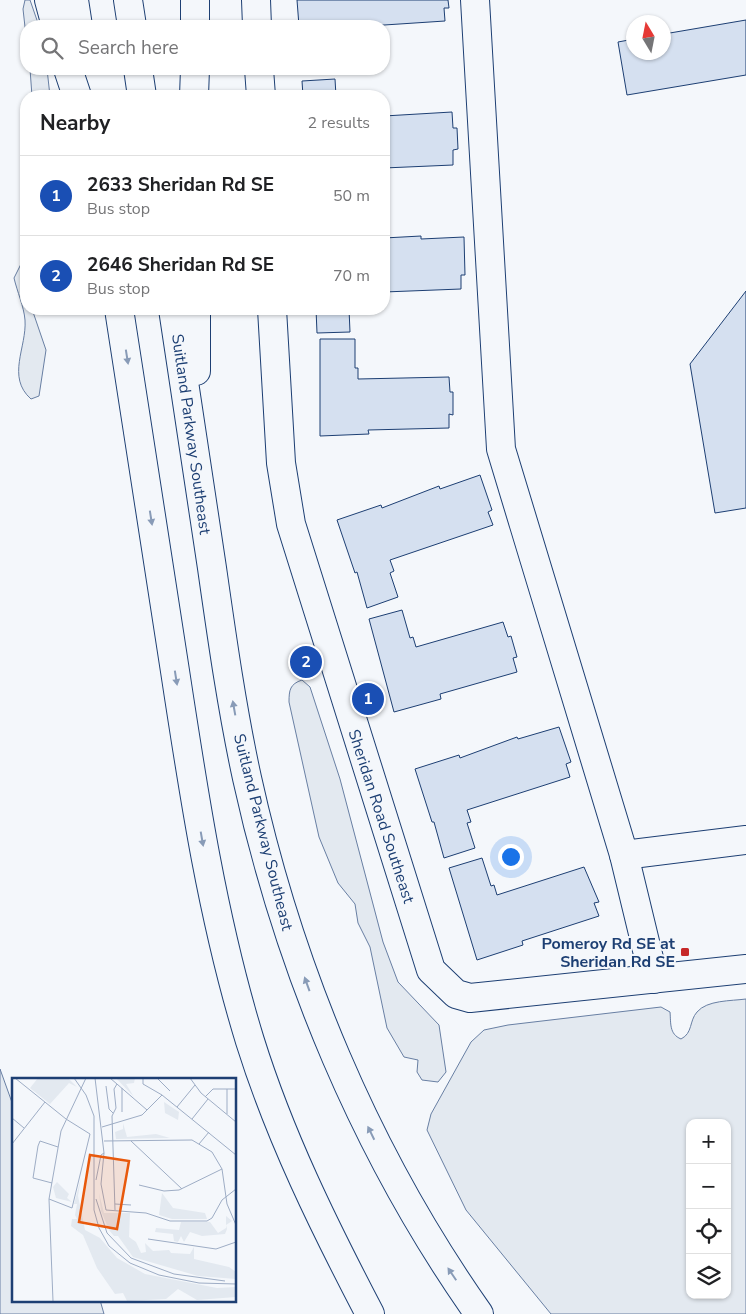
<!DOCTYPE html>
<meta charset="utf-8">
<style>
:root{--surface:#fff;--page:#f6f6f6;--text:#202124;--muted:#757577;--line:#e0e0e0;--accent:#2563eb}
body{margin:0;font-family:"Nunito Sans",sans-serif;background:var(--page);color:var(--text)}
.controls{position:absolute;right:15px;bottom:15px;display:grid;overflow:hidden;border-radius:10px;box-shadow:0 1px 4px #0004}
.controls button{width:45px;height:45px;display:grid;place-items:center;padding:0;border:0;border-bottom:1px solid var(--line);background:var(--surface);color:var(--text);font:25px sans-serif}
.compass{position:absolute;left:626px;top:15px;width:45px;height:45px;border-radius:50%;background:var(--surface);box-shadow:0 1px 4px #0004;rotate:350deg}
.you{position:absolute;left:510px;top:856px;width:18px;height:18px;margin:-12px;border:4px solid #fff;border-radius:50%;background:#1a73e8;box-shadow:0 0 0 8px #1a73e833}
.badge{display:grid;place-items:center;width:32px;height:32px;border-radius:50%;background:var(--accent);color:#fff;font-size:16px;font-weight:700}
.pin{position:absolute;translate:-50% -50%;border:2px solid #fff;box-shadow:0 1px 5px #0006}
.list{margin:0;padding:0;list-style:none}
h2{display:flex;justify-content:space-between;align-items:center;height:65px;margin:0;padding:0 20px;font-size:21px}
h2 small{font-size:16px;font-weight:400;color:var(--muted)}
.list li{display:grid;grid-template-columns:32px 1fr auto;gap:15px;align-items:center;box-sizing:border-box;height:80px;padding:0 20px;border-top:1px solid var(--line)}
.list b{display:block;font-size:19px;white-space:nowrap}
.list p{margin:0;font-size:16px;white-space:nowrap;color:var(--muted)}
.list em{font-size:16px;font-style:normal;color:var(--muted)}
.icon{flex:none;width:28px;height:28px;fill:none;stroke:currentColor;stroke-width:2;stroke-linecap:round;stroke-linejoin:round}
.map{position:relative;flex:none;width:746px;height:1314px;overflow:hidden}
.search{position:absolute;background:var(--surface);box-shadow:0 1px 4px #0004;left:20px;top:20px;width:370px;height:55px;display:flex;align-items:center;gap:12px;box-sizing:border-box;padding:0 18px;border-radius:20px;color:var(--muted);font-size:19px}
.panel{position:absolute;background:var(--surface);box-shadow:0 1px 4px #0004;left:20px;top:90px;width:370px;height:225px;border-radius:20px}
.map>svg:first-child{display:block}
</style>
<div class="map">
<svg width="746" height="1314" viewBox="0 0 746 1314">
<rect width="100%" height="100%" fill="#f4f7fb"/>
<g fill="#e3e9f0" stroke="#687fa3" fill-rule="evenodd">
<polygon points="25,0 30,0 39,26 26,26 26,36 23,9"/>
<polygon points="30,69 47,69 50,96 32,96"/>
<path d="M26 235V309H32L46 350 39 396 31 399C6 377 27 347 25 320 24 307 17 291 14 278L24 258Z"/>
<path d="M302 680 310 687 340 779 383 942 398 982 439 1025 446 1072 438 1082 422 1080 417 1072 418 1060 404 1057 387 1028 370 947 358 923 355 904 338 883 319 837 289 702C289 690 290 684 302 680Z"/>
<path d="M746 999V1314H551L466 1210 427 1130 431 1114 471 1042 484 1030 508 1025 661 1007 670 1012C671 1023 669 1034 681 1039 693 1033 689 1021 697 1012 707 1000 731 1001 746 999ZM690 1123H727V1295H690Z"/>
<polygon points="0,1069 14,1108 14,1300 100,1300 104,1314 0,1314"/>
</g>
<g fill="#d5e0f0" stroke="#1d3f73">
<polygon points="297,0 448,0 449,8 444,8 445,21 369,26 299,26"/>
<polygon points="746,20 746,75 627,95 618,42 634,39 634,52 664,52 664,34"/>
<polygon points="335,79 336,96 303,96 302,81"/>
<polygon points="452,112 453,128 457,128 458,149 453,150 453,165 384,168 384,116"/>
<polygon points="421,236 421,239 464,237 465,275 461,275 461,289 384,292 384,238"/>
<polygon points="746,291 746,508 715,513 690,364"/>
<polygon points="316,309 349,309 350,332 317,333"/>
<polygon points="320,339 355,339 355,368 358,368 358,379 449,377 450,392 453,392 453,415 449,414 449,428 368,430 369,434 320,436"/>
<polygon points="480,475 492,510 488,512 493,525 390,560 394,571 390,573 398,597 367,608 357,572 355,573 337,520 381,505 382,508 439,486 440,489"/>
<polygon points="402,610 410,638 413,637 416,647 503,622 508,637 511,636 517,657 513,658 517,672 440,694 441,699 394,712 369,619"/>
<polygon points="559,727 571,762 566,764 570,777 467,810 471,822 467,823 475,848 444,858 434,822 432,822 415,769 459,755 460,758 517,737 518,739"/>
<polygon points="482,858 491,886 494,885 497,895 584,867 599,902 594,903 599,916 522,941 523,945 477,960 449,868"/>
</g>
<g fill="none" stroke-linecap="round" stroke-linejoin="round">
<defs>
<g id="minor">
<polyline points="256,0 257,26"/>
<polyline points="475,0 501,449 624,855 654,979"/>
<polyline points="259,69 261,96"/>
<polyline points="272,309 281,463 291,524 431,970 456,994 470,998 746,969"/>
<polyline points="624,855 746,840"/>
</g>
<g id="highway">
<polyline points="49,0 56,26"/>
<polyline points="74,0 78,26"/>
<polyline points="128,0 132,26"/>
<polyline points="195,26 195,0"/>
<polyline points="68,69 77,96"/>
<polyline points="138,69 142,96"/>
<polyline points="194,96 195,69"/>
<path d="M119 309C138 430 156 551 175 671 194 796 213 921 250 1041 280 1137 324 1226 370 1314"/>
<path d="M173 309C186 395 199 481 212 568 222 638 232 709 247 778 289 969 366 1154 479 1314"/>
<polyline points="196,371 196,309"/>
</g>
</defs>
<use href="#minor" stroke="#1d3f73" stroke-width="30"/>
<use href="#highway" stroke="#1d3f73" stroke-width="30"/>
<use href="#minor" stroke="#f4f7fb" stroke-width="28"/>
<use href="#highway" stroke="#f4f7fb" stroke-width="28"/>
</g>
<defs><path id="oneway-solid" d="M-6-.8H1V-3.2L6.5 0L1 3.2V.8H-6Z" transform="scale(1.25)"/></defs>
<g fill="#889bb7">
<use href="#oneway-solid" transform="translate(127 357) rotate(81)"/>
<use href="#oneway-solid" transform="translate(151 518) rotate(81)"/>
<use href="#oneway-solid" transform="translate(176 678) rotate(81)"/>
<use href="#oneway-solid" transform="translate(234 708) rotate(-100)"/>
<use href="#oneway-solid" transform="translate(202 839) rotate(80)"/>
<use href="#oneway-solid" transform="translate(307 984) rotate(-110)"/>
<use href="#oneway-solid" transform="translate(371 1133) rotate(-116)"/>
<use href="#oneway-solid" transform="translate(452 1274) rotate(-124)"/>
</g>
<rect fill="#c62828" stroke="#f4f7fb" stroke-width="2" x="680" y="947" width="10" height="10" rx="2.5"/>
<g text-anchor="middle" stroke-width="4" stroke-linejoin="round" paint-order="stroke">
<g font-size="16" fill="#1d3f73" stroke="#f4f7fb">
<text transform="translate(192 434) rotate(82)" y="6">Suitland Parkway Southeast</text>
<text transform="translate(382 816) rotate(72)" y="6">Sheridan Road Southeast</text>
<text transform="translate(264 832) rotate(76)" y="6">Suitland Parkway Southeast</text>
</g>
<g font-size="16" font-weight="bold" fill="#1d3f73" stroke="#f4f7fb" text-anchor="end">
<text x="675" y="949">Pomeroy Rd SE at<tspan x="675" dy="18">Sheridan Rd SE</tspan></text>
</g>
</g>
<g transform="translate(12 1078)">
<rect width="224" height="224" fill="#f4f7fb"/>
<path d="M26 0H56L65 9 57 5 38 26 18 10ZM104 0H123L122 5 114 6 122 19ZM152 24 167 34 166 42 153 35ZM111 45 115 59 144 56 158 60 104 61 103 54 111 51ZM69 100 66 118 73 152 88 160 105 180 133 196 205 210 224 209V219L185 222 166 211 154 221 115 223 111 215 103 216 85 190 71 157 59 148 60 141H65L63 137 65 126H62ZM45 104 57 116 55 120 60 124 44 120 41 109ZM87 115 92 135H118L117 159 124 164 129 175 134 174 133 165 141 173 157 172 159 175 178 176 182 169V181L217 189 224 194V201L186 198 121 179 106 158H102L97 152 89 133ZM150 115 161 130 193 135 195 141H160L147 137ZM214 138 220 143 214 147 215 151 213 156 190 158 178 154 172 164 169 158 166 164 162 163 161 156 143 154 144 150 167 152 169 144H198L206 155 214 150Z" fill="#e3e9f0"/>
<path fill="none" stroke="#9eadc5" stroke-width="1" d="M3 0 54 41M62 0 74 17 82 38V132L87 150 97 168 118 185 147 197 187 205 224 206M83 0 92 75M98 0 135 32M131 0V6L150 17 224 77M145 0 158 13M178 0 189 15 224 44M94 8 97 31 101 35M110 10V34M193 19 201 11H224M165 29 183 7M215 36V11M0 40 12 50M54 41 78 56M180 41 196 21M90 49 130 37 150 17M92 63 180 62 200 74 210 91 215 126 224 147M119 63 170 111M0 66 33 24M187 66 197 54M92 75 89 106 94 132 134 135 158 143H195L200 140 210 122 224 111M84 102 89 77 92 75M40 105 21 100 26 68 28 63 46 69M127 107 152 113 167 112 210 91M37 121 60 130 78 56M84 121 95 155 119 180 162 196 213 203M103 126 119 127M103 132 100 38 104 30 102 11 105 6M136 161 204 171 224 164M41 223 37 121 49 53 74 0"/>
<path fill="#e8590c" fill-opacity="0.15" stroke="#e8590c" stroke-width="2.5" d="M78 77 117 83 105 151 67 144Z"/>
<rect width="224" height="224" fill="none" stroke="#1d3f73" stroke-width="2.5"/>
</g>
</svg>
<div class="controls">
<button>+</button>
<button>−</button>
<button><svg class="icon" aria-label="locate" viewBox="0 0 24 24"><circle cx="12" cy="12" r="6"/><path d="M12 2v4M12 18v4M2 12h4M18 12h4"/></svg></button>
<button><svg class="icon" aria-label="layers" viewBox="0 0 24 24"><path d="M12 4l9 5-9 5-9-5zM3 14l9 5 9-5"/></svg></button>
</div>
<svg class="compass" viewBox="-18 -18 36 36"><path d="M0-13l5 13h-10z" fill="#e53935"/><path d="M0 13l5-13h-10z" fill="#757577"/></svg>
<div class="you"></div>
<div class="pin badge" style="left:368px;top:699px;background:#1a4fb4">1</div>
<div class="pin badge" style="left:306px;top:662px;background:#1a4fb4">2</div>
<div class="search"><svg class="icon" aria-label="search" viewBox="0 0 24 24"><circle cx="10" cy="10" r="6"/><path d="M15 15l6 6"/></svg>Search here</div>
<section class="panel">
<h2>Nearby<small>2 results</small></h2>
<ul class="list">
<li><span class="badge" style="background:#1a4fb4">1</span><div><b>2633 Sheridan Rd SE</b><p>Bus stop</p></div><em>50 m</em></li>
<li><span class="badge" style="background:#1a4fb4">2</span><div><b>2646 Sheridan Rd SE</b><p>Bus stop</p></div><em>70 m</em></li>
</ul>
</section>
</div>
